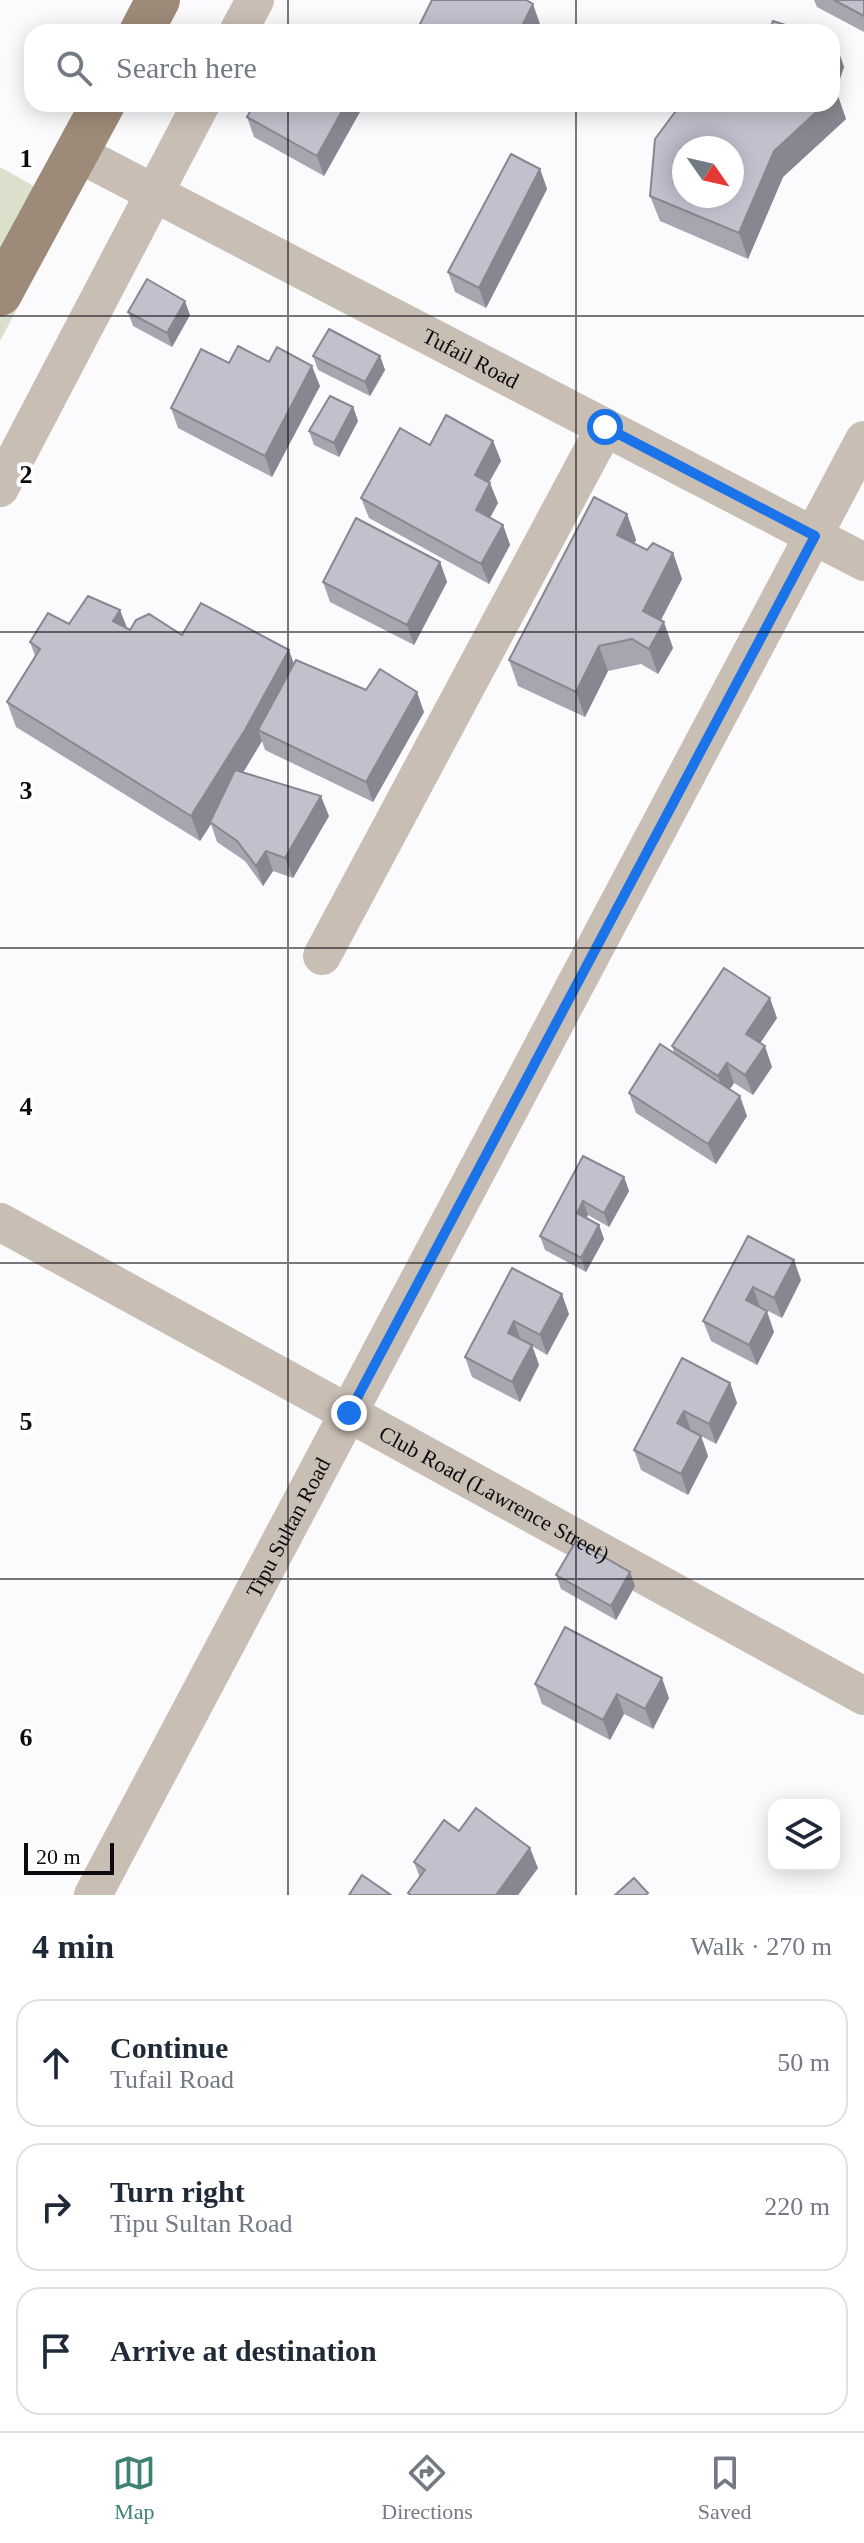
<!DOCTYPE html>
<meta charset="utf-8">
<style>
:root{--surface:#fff;--page:#f2f2f3;--text:#1f2937;--muted:#747a83;--line:#e0e1e3;--accent:#3f8173}
body{margin:0;font-family:"Times New Roman",serif;background:var(--page);color:var(--text)}
.controls{position:absolute;right:24px;bottom:24px;display:grid;overflow:hidden;border-radius:16px;box-shadow:0 4px 20px #0003}
.controls button{width:72px;height:72px;display:grid;place-items:center;padding:0;border:0;border-bottom:2px solid var(--line);background:var(--surface);color:var(--text);font:40px sans-serif}
.compass{position:absolute;left:672px;top:136px;width:72px;height:72px;border-radius:50%;background:var(--surface);box-shadow:0 4px 20px #0003;rotate:124deg}
.scale{position:absolute;left:24px;bottom:20px;width:90px;box-sizing:border-box;padding-left:8px;border:4px solid #0b0b0f;border-top:0;font-size:22px;line-height:28px;white-space:nowrap;color:#0b0b0f;-webkit-text-stroke:6px #fff;paint-order:stroke}
.stop{position:absolute;width:24px;height:24px;margin:-18px;border:6px solid #1a73e8;border-radius:50%;background:#fff}
.stop.end{background:#1a73e8;border-color:#fff;box-shadow:0 2px 8px #0008}
.list{margin:0;padding:0;list-style:none}
h2{display:flex;justify-content:space-between;align-items:center;height:104px;margin:0;padding:0 32px;font-size:34px}
h2 small{font-size:26px;font-weight:400;color:var(--muted)}
.list li{display:grid;grid-template-columns:52px 1fr auto;gap:24px;align-items:center;box-sizing:border-box;height:128px;margin:0 16px 16px;padding:0 16px;border:2px solid var(--line);border-radius:24px}
.list b{display:block;font-size:30px;white-space:nowrap}
.list p{margin:0;font-size:26px;white-space:nowrap;color:var(--muted)}
.list em{font-size:26px;font-style:normal;color:var(--muted)}
.icon{flex:none;width:44px;height:44px;fill:none;stroke:currentColor;stroke-width:2;stroke-linecap:round;stroke-linejoin:round}
.map{position:relative;flex:none;width:864px;height:1895px;overflow:hidden}
.search{position:absolute;background:var(--surface);box-shadow:0 4px 20px #0003;left:24px;right:24px;top:24px;height:88px;display:flex;align-items:center;gap:20px;box-sizing:border-box;padding:0 28px;border-radius:24px;color:var(--muted);font-size:30px}
.sheet{height:536px;background:var(--surface)}
nav{display:flex;justify-content:space-around;align-items:center;box-sizing:border-box;height:112px;border-top:2px solid var(--line);background:var(--surface);font-size:22px;color:var(--muted)}
nav a{display:grid;justify-items:center;gap:4px}
nav .on{color:var(--accent)}
.map>svg:first-child{display:block}
</style>
<div class="map">
<svg width="864" height="1895" viewBox="0 0 864 1895">
<rect width="100%" height="100%" fill="#fbfbfd"/>
<polygon fill="#dbe0cc" points="0,167 71,207 0,341"/>
<g fill="none" stroke-linecap="round" stroke-linejoin="round">
<g stroke="#c9beb3" stroke-width="38">
<polyline points="238,32 255,0"/>
<path id="s1" d="M77 153 864 562"/>
<polyline points="0,488 201,104"/>
<polyline points="322,956 605,427"/>
<path id="s2" d="M0 1222 864 1696"/>
<path id="s3" d="M93 1895 864 440"/>
</g>
<g stroke="#9e8a78" stroke-width="44">
<polyline points="141,32 158,0"/>
<polyline points="0,294 103,104"/>
</g>
</g>
<g fill="#a7a5b0">
<polygon points="814,0 864,0 864,32 817,7"/>
<polygon points="835,41 844,67 836,91 846,119 783,177 748,259 660,221 650,196"/>
<polygon points="361,110 324,176 254,137 247,117"/>
<polygon points="540,169 547,189 486,308 455,292 448,272"/>
<polygon points="128,312 190,315 172,347 133,326"/>
<polygon points="313,356 380,356 385,370 370,396 318,370"/>
<polygon points="229,363 320,386 272,477 178,428 171,408"/>
<polygon points="353,407 358,421 339,457 314,445 309,431"/>
<polygon points="493,441 501,461 489,482 498,503 490,518 503,525 510,545 489,584 369,518 361,498 430,445"/>
<polygon points="627,514 636,540 634,543 647,550 673,553 682,579 661,620 673,648 658,674 641,664 608,671 585,717 518,686 509,660"/>
<polygon points="440,562 447,582 414,645 330,602 323,582"/>
<polygon points="69,624 127,628 130,630 182,635 294,663 424,712 373,802 265,750 262,741 243,773 329,816 293,878 273,871 263,886 245,861 217,842 211,824 200,841 16,727 7,702 35,656 30,642"/>
<polygon points="777,1018 760,1043 772,1067 753,1095 734,1083 730,1089 747,1116 716,1164 636,1113 629,1093 674,1053 672,1046"/>
<polygon points="583,1156 624,1177 629,1191 609,1227 588,1215 586,1219 599,1225 604,1239 586,1272 545,1250 540,1236"/>
<polygon points="748,1236 801,1280 782,1318 760,1307 774,1332 757,1365 711,1341 703,1321"/>
<polygon points="512,1268 569,1314 547,1355 532,1346 539,1365 520,1402 472,1377 465,1357"/>
<polygon points="682,1358 730,1383 737,1403 716,1444 701,1436 708,1456 688,1495 641,1470 634,1450"/>
<polygon points="630,1572 635,1586 616,1620 561,1589 556,1575"/>
<polygon points="535,1684 669,1698 653,1729 624,1714 610,1740 542,1704"/>
<polygon points="459,1831 538,1868 518,1895 409,1895 408,1893 420,1878 414,1862"/>
</g>
<g fill="#888690">
<polygon points="533,4 540,24 536,32 519,32"/>
<polygon points="835,41 844,67 835,93 832,84 832,50"/>
<polygon points="837,93 846,119 783,177 748,259 739,233 774,151 825,104 832,104 832,98"/>
<polygon points="346,104 358,104 361,110 324,176 317,156"/>
<polygon points="540,169 547,189 486,308 479,288"/>
<polygon points="185,301 190,315 172,347 167,333"/>
<polygon points="380,356 385,370 370,396 365,382"/>
<polygon points="312,366 320,386 272,477 265,456"/>
<polygon points="353,407 358,421 339,457 334,443"/>
<polygon points="493,441 501,461 482,495 475,475"/>
<polygon points="490,483 498,503 483,530 476,510"/>
<polygon points="627,514 636,540 627,560 617,535"/>
<polygon points="503,525 510,545 489,584 481,564"/>
<polygon points="673,553 682,579 652,637 643,611"/>
<polygon points="440,562 447,582 414,645 407,625"/>
<polygon points="120,610 130,635 113,621"/>
<polygon points="664,622 673,648 658,674 649,649"/>
<polygon points="599,646 608,671 585,717 576,692"/>
<polygon points="289,650 298,675 258,730 262,741 212,823 210,822 211,824 200,841 191,816"/>
<polygon points="417,692 424,712 373,802 366,782"/>
<polygon points="321,796 329,816 293,878 285,858"/>
<polygon points="266,851 273,871 263,886 256,866"/>
<polygon points="770,998 777,1018 753,1054 746,1034"/>
<polygon points="765,1046 772,1067 753,1095 745,1075"/>
<polygon points="727,1063 734,1083 725,1096 718,1076"/>
<polygon points="740,1096 747,1116 716,1164 708,1144"/>
<polygon points="624,1177 629,1191 609,1227 604,1213"/>
<polygon points="583,1201 588,1215 582,1227 577,1213"/>
<polygon points="599,1225 604,1239 586,1272 581,1258"/>
<polygon points="794,1260 801,1280 782,1318 774,1298"/>
<polygon points="753,1287 760,1307 753,1320 746,1300"/>
<polygon points="562,1294 569,1314 547,1355 540,1335"/>
<polygon points="767,1311 774,1332 757,1365 749,1345"/>
<polygon points="514,1321 521,1341 508,1333"/>
<polygon points="532,1345 539,1365 520,1402 512,1382"/>
<polygon points="730,1383 737,1403 716,1444 709,1424"/>
<polygon points="684,1411 691,1431 677,1423"/>
<polygon points="701,1436 708,1456 688,1495 681,1474"/>
<polygon points="630,1572 635,1586 616,1620 611,1606"/>
<polygon points="662,1678 669,1698 653,1729 645,1709"/>
<polygon points="617,1694 624,1714 610,1740 603,1720"/>
<polygon points="530,1848 538,1868 518,1895 496,1895"/>
</g>
<g fill="#c2c0cd" stroke="#888690" stroke-width="2" fill-rule="evenodd">
<polygon points="432,0 526,0 533,4 519,32 416,32"/>
<polygon points="834,0 864,0 864,16"/>
<polygon points="773,21 807,32 769,32"/>
<polygon points="832,82 837,93 832,98"/>
<polygon points="254,104 346,104 317,156 247,117"/>
<path d="M681 104H825L774 151 739 233 650 196 655 139ZM684 148H732V196H684Z"/>
<polygon points="511,154 540,169 479,288 448,272"/>
<polygon points="147,279 185,301 167,333 128,312"/>
<polygon points="329,329 380,356 365,382 313,356"/>
<polygon points="238,346 269,362 277,347 312,366 265,456 171,408 201,349 229,363"/>
<polygon points="330,396 353,407 334,443 309,431"/>
<polygon points="446,415 493,441 475,475 490,483 476,510 503,525 481,564 361,498 400,428 430,445"/>
<polygon points="594,497 627,514 617,535 647,550 653,543 673,553 643,611 664,622 649,649 632,639 599,646 576,692 509,660"/>
<polygon points="356,518 440,562 407,625 323,582"/>
<polygon points="88,596 120,610 113,621 130,630 136,620 149,614 182,635 201,603 289,650 245,730 191,816 7,702 40,649 30,642 48,613 69,624"/>
<polygon points="296,660 366,690 380,669 417,692 366,782 258,730"/>
<polygon points="235,770 321,796 285,858 266,851 256,866 237,841 210,822"/>
<polygon points="724,968 770,998 746,1034 765,1046 745,1075 727,1063 718,1076 672,1046"/>
<polygon points="660,1044 740,1096 708,1144 629,1093"/>
<polygon points="583,1156 624,1177 604,1213 583,1201 577,1213 599,1225 581,1258 540,1236"/>
<polygon points="748,1236 794,1260 774,1298 753,1287 746,1300 767,1311 749,1345 703,1321"/>
<polygon points="512,1268 562,1294 540,1335 514,1321 508,1333 532,1345 512,1382 465,1357"/>
<polygon points="682,1358 730,1383 709,1424 684,1411 677,1423 701,1436 681,1474 634,1450"/>
<polygon points="576,1541 630,1572 611,1606 556,1575"/>
<polygon points="565,1627 662,1678 645,1709 617,1694 603,1720 535,1684"/>
<polygon points="476,1808 530,1848 496,1895 411,1895 408,1893 425,1870 414,1862 444,1820 459,1831"/>
<polygon points="362,1875 391,1895 349,1895"/>
<polygon points="634,1878 648,1893 645,1895 615,1895"/>
</g>
<g fill="none" stroke-linecap="round" stroke-linejoin="round">
<polyline stroke="#1a73e8" stroke-width="10" points="349,1413 815,536 605,427"/>
</g>
<path fill="none" stroke="#0b0b0f" stroke-width="2" stroke-opacity="0.55" d="M288 0V32M576 0V32M288 104V1895M576 104V1895M0 316H864M0 632H864M0 948H864M0 1263H864M0 1579H864"/>
<g text-anchor="middle" stroke-width="8" stroke-linejoin="round" paint-order="stroke">
<g font-size="22" fill="#0b0b0f" stroke="#fff">
<text dy="8" stroke="none"><textPath href="#s1" startOffset="444">Tufail Road</textPath></text>
<text dy="8" stroke="none"><textPath href="#s2" startOffset="564">Club Road (Lawrence Street)</textPath></text>
<text dy="8" stroke="none"><textPath href="#s3" startOffset="416">Tipu Sultan Road</textPath></text>
</g>
</g>
<g font-size="26" text-anchor="middle" font-weight="bold" fill="#0b0b0f" stroke="#fff" stroke-width="8" stroke-linejoin="round" paint-order="stroke">
<text x="26" y="167">1</text>
<text x="26" y="483">2</text>
<text x="26" y="799">3</text>
<text x="26" y="1115">4</text>
<text x="26" y="1430">5</text>
<text x="26" y="1746">6</text>
</g>
</svg>
<div class="controls">
<button><svg class="icon" aria-label="layers" viewBox="0 0 24 24"><path d="M12 4l9 5-9 5-9-5zM3 14l9 5 9-5"/></svg></button>
</div>
<svg class="compass" viewBox="-18 -18 36 36"><path d="M0-13l5 13h-10z" fill="#e53935"/><path d="M0 13l5-13h-10z" fill="#747a83"/></svg>
<div class="scale">20 m</div>
<div class="stop" style="left:605px;top:427px"></div>
<div class="stop end" style="left:349px;top:1413px"></div>
<div class="search"><svg class="icon" aria-label="search" viewBox="0 0 24 24"><circle cx="10" cy="10" r="6"/><path d="M15 15l6 6"/></svg>Search here</div>
</div>
<section class="sheet">
<h2>4 min<small>Walk · 270 m</small></h2>
<ul class="list">
<li><svg class="icon" aria-label="ahead" viewBox="0 0 24 24"><path d="M12 20V5M6 11l6-6 6 6"/></svg><div><b>Continue</b><p>Tufail Road</p></div><em>50 m</em></li>
<li><svg class="icon" aria-label="right" viewBox="0 0 24 24"><path d="M7 20v-9h11M14 6l5 5-5 5"/></svg><div><b>Turn right</b><p>Tipu Sultan Road</p></div><em>220 m</em></li>
<li><svg class="icon" aria-label="arrive" viewBox="0 0 24 24"><path d="M6 21V4h12l-3 4 3 4H6"/></svg><div><b>Arrive at destination</b></div></li>
</ul>
</section>
<nav>
<a class="on"><svg class="icon" aria-label="map" viewBox="0 0 24 24"><path d="M3 6l6-2 6 2 6-2v14l-6 2-6-2-6 2zM9 4v14M15 6v14"/></svg>Map</a>
<a><svg class="icon" aria-label="directions" viewBox="0 0 24 24"><path d="M12 3l9 9-9 9-9-9zM9 14v-3h6M13 9l2 2-2 2"/></svg>Directions</a>
<a><svg class="icon" aria-label="saved" viewBox="0 0 24 24"><path d="M7 4h10v16l-5-4-5 4z"/></svg>Saved</a>
</nav>
